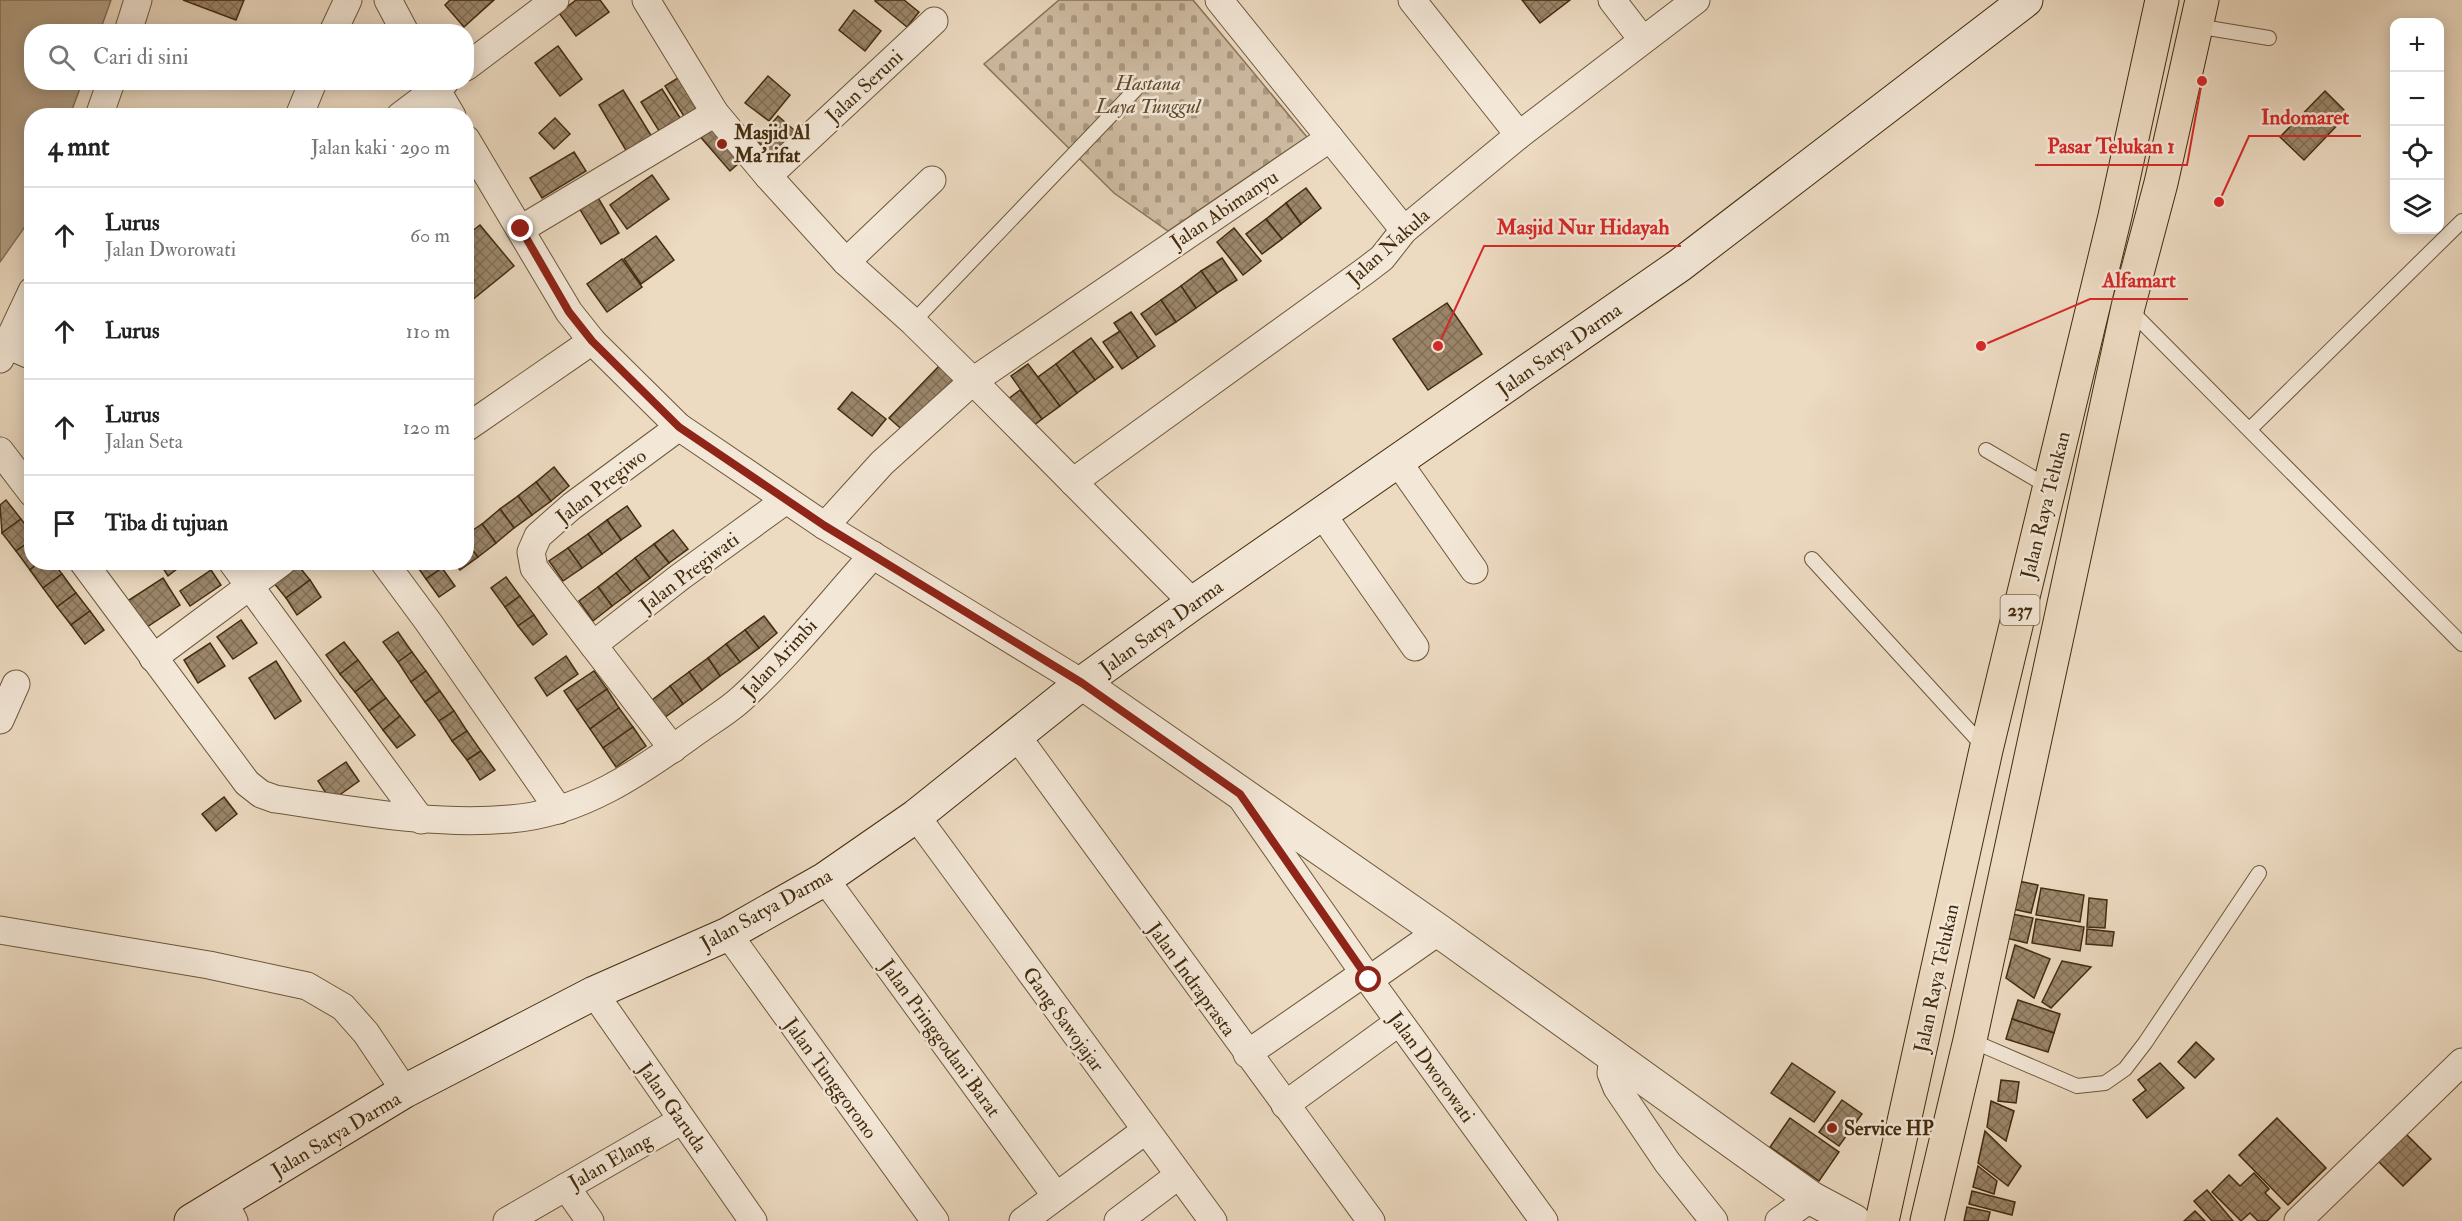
<!DOCTYPE html>
<html lang="id">
<meta charset="utf-8">
<style>
:root{--surface:#fff;--page:#f6f6f6;--text:#222;--muted:#767676;--line:#e0e0e0}
body{margin:0;font-family:"IM FELL Double Pica",serif;background:var(--page);color:var(--text)}
.controls{position:absolute;right:18px;top:18px;display:grid;overflow:hidden;border-radius:12px;box-shadow:0 3px 15px #0003}
.controls button{width:54px;height:54px;display:grid;place-items:center;padding:0;border:0;border-bottom:2px solid var(--line);background:var(--surface);color:var(--text);font:30px sans-serif}
.stop{position:absolute;width:18px;height:18px;margin:-14px;border:4px solid #8f2418;border-radius:50%;background:#fff}
.stop.end{background:#8f2418;border-color:#fff;box-shadow:0 2px 6px #0008}
.list{margin:0;padding:0;list-style:none}
h2{display:flex;justify-content:space-between;align-items:center;height:78px;margin:0;padding:0 24px;font-size:26px}
h2 small{font-size:20px;font-weight:400;color:var(--muted)}
.list li{display:grid;grid-template-columns:39px 1fr auto;gap:18px;align-items:center;box-sizing:border-box;height:96px;padding:0 24px;border-top:2px solid var(--line)}
.list b{display:block;font-size:22px;white-space:nowrap}
.list p{margin:0;font-size:20px;white-space:nowrap;color:var(--muted)}
.list em{font-size:20px;font-style:normal;color:var(--muted)}
.icon{flex:none;width:33px;height:33px;fill:none;stroke:currentColor;stroke-width:2;stroke-linecap:round;stroke-linejoin:round}
.map{position:relative;flex:none;width:2462px;height:1221px;overflow:hidden}
.search{position:absolute;background:var(--surface);box-shadow:0 3px 15px #0003;left:24px;top:24px;width:450px;height:66px;display:flex;align-items:center;gap:15px;box-sizing:border-box;padding:0 21px;border-radius:24px;color:var(--muted);font-size:22px}
.panel{position:absolute;background:var(--surface);box-shadow:0 3px 15px #0003;left:24px;top:108px;width:450px;height:462px;border-radius:24px}
.map>svg:first-child{display:block}
</style>
<div class="map">
<svg width="2462" height="1221" viewBox="0 0 2462 1221">
<defs>
<pattern id="cemetery-stones" width="16" height="16" patternUnits="userSpaceOnUse" patternTransform="scale(1.5)"><rect width="16" height="16" fill="#cfbca3"/><path d="M2 7V4a2 2 0 0 1 4 0v3zM10 15v-3a2 2 0 0 1 4 0v3z" fill="#aa9983"/></pattern>
<pattern id="building-cross-hatch" width="8" height="8" patternUnits="userSpaceOnUse" patternTransform="scale(1.5)"><rect width="8" height="8" fill="#9b866b"/><path d="M0 0l8 8M0 8l8-8" fill="none" stroke="#806e56"/></pattern>
</defs>
<rect width="100%" height="100%" fill="#ecdac1"/>
<filter id="stains"><feTurbulence type="fractalNoise" baseFrequency=".00333" numOctaves="4"/><feColorMatrix values="0 0 0 0 .2 0 0 0 0 .09 0 0 0 0 .02 0 0 0 .5 -.17"/></filter>
<radialGradient id="worn" r=".72"><stop offset=".6" stop-color="#630" stop-opacity="0"/><stop offset="1" stop-color="#630" stop-opacity=".3"/></radialGradient>
<polygon fill="url(#cemetery-stones)" stroke="#897458" stroke-width="1.5" points="1059,0 1193,0 1307,137 1168,231 1114,193 984,64"/>
<polygon fill="#b39f84" stroke="#867155" stroke-width="1.5" points="0,0 111,0 100,31 32,32 32,82 82,83 70,115 32,116 31,218 0,262"/>
<g fill="url(#building-cross-hatch)" stroke="#432c0e" stroke-width="1.5">
<polygon points="183,0 244,0 236,20"/>
<polygon points="450,0 494,0 464,27 445,5"/>
<polygon points="576,0 600,0 609,12 576,36 559,13"/>
<polygon points="876,0 904,0 919,12 907,27 875,1"/>
<polygon points="1522,0 1570,0 1540,23"/>
<polygon points="854,10 881,31 865,51 839,30"/>
<polygon points="558,46 582,79 560,96 535,63"/>
<polygon points="681,76 703,112 687,121 665,86"/>
<polygon points="768,76 790,95 769,121 745,103"/>
<polygon points="662,89 682,121 661,134 641,102"/>
<polygon points="623,90 652,137 627,152 599,105"/>
<polygon points="2325,91 2348,114 2304,160 2280,137"/>
<polygon points="778,116 801,136 781,161 757,141"/>
<polygon points="555,118 570,134 554,149 539,133"/>
<polygon points="714,118 747,156 730,171 697,133"/>
<polygon points="574,152 586,171 542,198 530,178"/>
<polygon points="652,175 669,199 627,229 610,205"/>
<polygon points="1306,188 1321,208 1301,224 1286,203"/>
<polygon points="597,196 619,233 601,244 579,208"/>
<polygon points="1286,203 1301,224 1282,239 1266,219"/>
<polygon points="1266,219 1282,239 1262,254 1246,234"/>
<polygon points="480,225 514,266 466,305 466,286 474,280 466,271 466,236"/>
<polygon points="1234,228 1261,261 1243,275 1217,242"/>
<polygon points="656,236 674,260 641,284 624,259"/>
<polygon points="1222,258 1237,280 1217,293 1201,271"/>
<polygon points="622,259 642,287 607,312 587,284"/>
<polygon points="1201,271 1217,293 1196,308 1181,286"/>
<polygon points="1181,286 1196,308 1176,322 1161,300"/>
<polygon points="1161,300 1176,322 1156,335 1141,314"/>
<polygon points="1447,303 1482,354 1428,390 1393,339"/>
<polygon points="1131,312 1155,346 1138,358 1114,323"/>
<polygon points="1120,331 1138,358 1122,369 1103,342"/>
<polygon points="1091,338 1113,367 1095,380 1073,351"/>
<polygon points="1073,351 1095,380 1077,393 1056,364"/>
<polygon points="1028,364 1060,406 1042,419 1011,376"/>
<polygon points="1056,364 1077,393 1060,406 1038,377"/>
<polygon points="939,366 955,382 906,433 889,418"/>
<polygon points="1020,390 1042,419 1025,432 1003,403"/>
<polygon points="852,392 886,419 872,436 838,409"/>
<polygon points="554,467 569,486 551,501 536,482"/>
<polygon points="536,482 551,501 532,515 518,496"/>
<polygon points="518,496 532,515 514,528 500,509"/>
<polygon points="6,500 21,519 2,533 0,505"/>
<polygon points="627,506 641,526 621,540 607,520"/>
<polygon points="500,509 514,528 496,543 482,524"/>
<polygon points="21,519 32,534 32,540 16,551 2,533"/>
<polygon points="607,520 621,540 602,554 588,534"/>
<polygon points="482,524 496,543 478,557 466,542 466,535"/>
<polygon points="673,530 688,549 669,563 654,544"/>
<polygon points="588,534 602,554 582,568 568,548"/>
<polygon points="32,540 32,562 39,562 30,570 16,551"/>
<polygon points="466,542 478,557 460,570 454,562 466,562"/>
<polygon points="654,544 669,563 650,578 635,558"/>
<polygon points="568,548 582,568 563,581 549,561"/>
<polygon points="635,558 650,578 631,592 616,573"/>
<polygon points="39,562 53,562 62,574 43,588 30,570"/>
<polygon points="159,562 186,562 168,576"/>
<polygon points="414,562 438,562 442,568 426,579"/>
<polygon points="297,564 310,580 286,598 273,582"/>
<polygon points="442,568 455,586 439,597 426,579"/>
<polygon points="211,570 221,585 190,606 180,591"/>
<polygon points="616,573 631,592 612,606 598,587"/>
<polygon points="62,574 76,593 57,607 43,588"/>
<polygon points="506,577 520,596 505,607 491,588"/>
<polygon points="163,578 180,605 144,629 126,602"/>
<polygon points="310,580 321,597 297,615 286,598"/>
<polygon points="598,587 612,606 593,621 579,601"/>
<polygon points="76,593 90,611 71,625 57,607"/>
<polygon points="520,596 534,615 518,626 505,607"/>
<polygon points="90,611 104,630 85,644 71,625"/>
<polygon points="534,615 547,634 533,645 518,626"/>
<polygon points="764,616 777,633 759,648 745,630"/>
<polygon points="241,620 257,643 233,659 217,637"/>
<polygon points="745,630 759,648 740,662 726,644"/>
<polygon points="398,632 412,652 398,662 383,642"/>
<polygon points="344,642 358,660 340,674 326,655"/>
<polygon points="210,643 225,666 198,683 184,660"/>
<polygon points="726,644 740,662 720,676 708,658"/>
<polygon points="412,652 426,671 411,682 398,662"/>
<polygon points="566,656 578,674 547,696 535,678"/>
<polygon points="708,658 720,676 702,690 689,672"/>
<polygon points="358,660 372,679 355,692 340,674"/>
<polygon points="276,661 301,701 275,719 249,678"/>
<polygon points="426,671 440,691 425,702 411,682"/>
<polygon points="594,671 607,689 577,710 564,691"/>
<polygon points="689,672 702,690 683,704 670,686"/>
<polygon points="372,679 386,698 369,711 355,692"/>
<polygon points="670,686 683,704 664,718 651,701"/>
<polygon points="607,689 619,708 590,729 577,710"/>
<polygon points="440,691 454,711 439,721 425,702"/>
<polygon points="386,698 400,716 383,730 369,711"/>
<polygon points="619,708 633,727 603,748 590,729"/>
<polygon points="454,711 467,731 452,741 439,721"/>
<polygon points="400,716 415,735 397,748 383,730"/>
<polygon points="633,727 646,746 616,767 603,748"/>
<polygon points="467,731 481,751 467,760 452,741"/>
<polygon points="481,751 495,770 480,780 467,760"/>
<polygon points="346,762 359,781 331,801 318,781"/>
<polygon points="224,797 237,814 216,831 202,814"/>
<polygon points="2014,880 2038,885 2031,913 2008,908"/>
<polygon points="2041,888 2084,895 2080,922 2036,915"/>
<polygon points="2089,898 2107,900 2105,928 2087,927"/>
<polygon points="2012,914 2033,918 2027,943 2006,938"/>
<polygon points="2036,919 2084,927 2080,951 2032,943"/>
<polygon points="2087,929 2114,932 2112,946 2086,944"/>
<polygon points="2015,945 2050,959 2034,998 2006,978"/>
<polygon points="2062,961 2091,967 2051,1008 2042,1002"/>
<polygon points="2018,1000 2060,1014 2054,1033 2012,1019"/>
<polygon points="2012,1019 2054,1033 2048,1052 2006,1039"/>
<polygon points="2196,1042 2214,1059 2195,1078 2178,1062"/>
<polygon points="1792,1063 1835,1092 1814,1122 1771,1093"/>
<polygon points="2160,1063 2184,1088 2147,1118 2133,1100 2146,1090 2138,1080"/>
<polygon points="2001,1080 2019,1082 2016,1103 1998,1101"/>
<polygon points="1842,1100 1862,1114 1839,1146 1819,1132"/>
<polygon points="1991,1101 2014,1111 2006,1141 1987,1127"/>
<polygon points="1790,1118 1839,1152 1819,1181 1770,1147"/>
<polygon points="2277,1118 2326,1168 2288,1205 2239,1155"/>
<polygon points="2398,1126 2431,1159 2403,1186 2370,1153"/>
<polygon points="1985,1131 2021,1166 2008,1186 1978,1163"/>
<polygon points="1978,1166 1997,1181 1994,1194 1973,1187"/>
<polygon points="2254,1173 2269,1189 2265,1193 2280,1208 2267,1221 2258,1221 2250,1213 2241,1221 2212,1192 2229,1175 2240,1186"/>
<polygon points="2207,1190 2233,1221 2212,1221 2194,1201"/>
<polygon points="1972,1191 2015,1202 2012,1215 1969,1204"/>
<polygon points="1967,1207 1990,1212 1988,1221 1964,1221"/>
<polygon points="2195,1211 2205,1221 2184,1221"/>
</g>
<g fill="none" stroke-linecap="round" stroke-linejoin="round">
<defs>
<g id="service">
<polyline points="2196,26 2269,38"/>
<polyline points="2129,309 2462,644"/>
<polyline points="913,322 1136,89"/>
<polyline points="2250,429 2462,221"/>
<polyline points="1986,450 2049,487"/>
<polyline points="1812,559 1985,748"/>
<polyline points="1970,1040 2077,1086 2105,1083 2125,1069 2145,1043 2259,873"/>
</g>
<g id="minor">
<polyline points="388,0 405,32"/>
<polyline points="646,0 715,113"/>
<polyline points="1412,0 1519,135"/>
<polyline points="1612,0 1642,39"/>
<polyline points="128,32 138,0"/>
<polyline points="333,32 348,0"/>
<polyline points="466,67 555,0"/>
<polyline points="432,82 452,116"/>
<polyline points="99,116 111,82"/>
<polyline points="299,116 313,82"/>
<polyline points="400,116 445,82"/>
<polyline points="1330,138 1404,230"/>
<polyline points="466,139 569,312 592,341 679,427 825,526 1082,683"/>
<polyline points="768,176 934,21"/>
<polyline points="521,229 715,113 768,176 846,262 913,322 973,381 1193,603"/>
<polyline points="846,262 932,180"/>
<polyline points="7,345 32,356"/>
<polyline points="0,359 32,291"/>
<polyline points="466,428 592,341"/>
<polyline points="0,451 32,493"/>
<polyline points="1398,462 1474,570"/>
<polyline points="1073,482 1365,271 1382,258 1404,230 1519,135 1696,0"/>
<polyline points="1322,514 1415,647"/>
<polyline points="825,526 882,463 973,381 1330,138 1219,0"/>
<path d="M83 562 247 783 261 794 275 799C353 810 431 826 510 819 580 814 641 772 697 731 711 721 728 711 741 699 789 655 830 603 873 555"/>
<polyline points="232,562 421,820"/>
<polyline points="384,562 429,623 559,810"/>
<polyline points="593,645 680,577 786,500"/>
<polyline points="153,658 282,562"/>
<polyline points="0,720 16,684"/>
<polyline points="1016,735 1371,1221"/>
<polyline points="673,749 534,568 531,552 538,536 572,506 679,427"/>
<polyline points="1243,800 1364,973 1544,1221"/>
<polyline points="916,816 1213,1221"/>
<polyline points="825,879 1056,1196"/>
<polyline points="0,930 209,965 307,986 343,1007 366,1033 405,1091"/>
<polyline points="728,934 935,1221"/>
<polyline points="1369,980 1439,931"/>
<polyline points="594,993 753,1221"/>
<polyline points="1247,1054 1364,973"/>
<polyline points="1613,1055 1611,1073 1617,1088 1667,1162 1714,1221"/>
<polyline points="1285,1105 1399,1022"/>
<polyline points="566,1187 590,1221"/>
<polyline points="224,1202 234,1221"/>
<polyline points="507,1221 682,1120"/>
<polyline points="1023,1221 1146,1130"/>
<polyline points="1118,1221 1179,1175"/>
<polyline points="1779,1221 1811,1198"/>
<polyline points="2298,1221 2462,1062"/>
</g>
<polyline id="tertiary" points="1082,683 1439,931 1811,1198 1854,1221"/>
<polyline id="secondary" points="191,1221 405,1091 594,993 728,934 825,879 916,816 1082,683 1193,603 1680,265 2026,0"/>
<g id="primary">
<polyline points="1882,1221 1986,750 2115,216 2162,0"/>
<polyline points="1927,1221 1970,1040 2128,307 2161,183 2202,0"/>
</g>
</defs>
<use href="#service" stroke="#6d583b" stroke-width="16"/>
<use href="#minor" stroke="#6d583b" stroke-width="29"/>
<use href="#tertiary" stroke="#6d583b" stroke-width="35"/>
<use href="#secondary" stroke="#432c0e" stroke-width="35"/>
<use href="#primary" stroke="#432c0e" stroke-width="35"/>
<use href="#service" stroke="#f3e7d7" stroke-width="14"/>
<use href="#minor" stroke="#f3e7d7" stroke-width="27"/>
<use href="#tertiary" stroke="#f3e7d7" stroke-width="33"/>
<use href="#secondary" stroke="#f3e7d7" stroke-width="33"/>
<use href="#primary" stroke="#ecdac1" stroke-width="33"/>
</g>
<g fill="none" stroke-linecap="round" stroke-linejoin="round">
<polyline stroke="#8f2418" stroke-width="8" points="521,229 569,312 592,341 679,427 825,526 1082,683 1240,794 1369,980"/>
</g>
<g fill="#8f2418" stroke="#f3e7d7" stroke-width="2">
<circle cx="722" cy="144" r="6"/>
<circle cx="1832" cy="1128" r="6"/>
</g>
<g text-anchor="middle" stroke-width="5" stroke-linejoin="round" paint-order="stroke">
<rect fill="#f3e7d7" stroke="#78644a" stroke-width="1.5" x="2000.5" y="595" width="39" height="30" rx="4.5"/>
<g font-size="18" font-weight="bold" fill="#432c0e">
<text x="2020" y="616">237</text>
</g>
<g font-size="20" font-style="italic" fill="#5f492c" stroke="#f3e7d7">
<text x="1148" y="90">Hastana<tspan x="1148" dy="23">Laya Tunggul</tspan></text>
</g>
<g font-size="20" fill="#432c0e" stroke="#f3e7d7">
<text transform="translate(864 86) rotate(-43)" y="7">Jalan Seruni</text>
<text transform="translate(1224 209) rotate(-34)" y="7">Jalan Abimanyu</text>
<text transform="translate(1388 246) rotate(-42)" y="7">Jalan Nakula</text>
<text transform="translate(1559 349) rotate(-35)" y="7">Jalan Satya Darma</text>
<text transform="translate(601 486) rotate(-38)" y="7">Jalan Pregiwo</text>
<text transform="translate(2045 505) rotate(-76)" y="7">Jalan Raya Telukan</text>
<text transform="translate(689 572) rotate(-37)" y="7">Jalan Pregiwati</text>
<text transform="translate(1161 627) rotate(-36)" y="7">Jalan Satya Darma</text>
<text transform="translate(779 658) rotate(-47)" y="7">Jalan Arimbi</text>
<text transform="translate(766 909) rotate(-29)" y="7">Jalan Satya Darma</text>
<text transform="translate(1936 978) rotate(-78)" y="7">Jalan Raya Telukan</text>
<text transform="translate(1192 979) rotate(54)" y="7">Jalan Indraprasta</text>
<text transform="translate(1064 1019) rotate(54)" y="7">Gang Sawojajar</text>
<text transform="translate(941 1038) rotate(54)" y="7">Jalan Pringgodani Barat</text>
<text transform="translate(1432 1067) rotate(54)" y="7">Jalan Dworowati</text>
<text transform="translate(831 1078) rotate(54)" y="7">Jalan Tunggorono</text>
<text transform="translate(673 1107) rotate(55)" y="7">Jalan Garuda</text>
<text transform="translate(336 1134) rotate(-31)" y="7">Jalan Satya Darma</text>
<text transform="translate(610 1161) rotate(-30)" y="7">Jalan Elang</text>
</g>
<g font-size="20" font-weight="bold" fill="#432c0e" stroke="#f3e7d7" text-anchor="start">
<text x="734" y="139">Masjid Al<tspan x="734" dy="23">Ma'rifat</tspan></text>
<text x="1844" y="1135">Service HP</text>
</g>
</g>
<path fill="none" stroke="#d62828" stroke-width="2" d="M2219 202L2249 136H2361M2202 81L2187 165H2035M1438 346L1484 246H1681M1981 346L2090 299H2188"/>
<g fill="#d62828" stroke="#f3e7d7" stroke-width="2">
<circle cx="2219" cy="202" r="6"/>
<circle cx="2202" cy="81" r="6"/>
<circle cx="1438" cy="346" r="6"/>
<circle cx="1981" cy="346" r="6"/>
</g>
<g font-size="21" text-anchor="middle" font-weight="bold" fill="#d62828" stroke="#f3e7d7" stroke-width="5" stroke-linejoin="round" paint-order="stroke">
<text x="2305" y="124">Indomaret</text>
<text x="2111" y="153">Pasar Telukan 1</text>
<text x="1583" y="234">Masjid Nur Hidayah</text>
<text x="2139" y="287">Alfamart</text>
</g>
<rect width="100%" height="100%" filter="url(#stains)"/>
<rect width="100%" height="100%" fill="url(#worn)"/>
</svg>
<div class="controls">
<button>+</button>
<button>−</button>
<button><svg class="icon" aria-label="locate" viewBox="0 0 24 24"><circle cx="12" cy="12" r="6"/><path d="M12 2v4M12 18v4M2 12h4M18 12h4"/></svg></button>
<button><svg class="icon" aria-label="layers" viewBox="0 0 24 24"><path d="M12 4l9 5-9 5-9-5zM3 14l9 5 9-5"/></svg></button>
</div>
<div class="stop" style="left:1369px;top:980px"></div>
<div class="stop end" style="left:521px;top:229px"></div>
<div class="search"><svg class="icon" aria-label="search" viewBox="0 0 24 24"><circle cx="10" cy="10" r="6"/><path d="M15 15l6 6"/></svg>Cari di sini</div>
<section class="panel">
<h2>4 mnt<small>Jalan kaki · 290 m</small></h2>
<ul class="list">
<li><svg class="icon" aria-label="ahead" viewBox="0 0 24 24"><path d="M12 20V5M6 11l6-6 6 6"/></svg><div><b>Lurus</b><p>Jalan Dworowati</p></div><em>60 m</em></li>
<li><svg class="icon" aria-label="ahead" viewBox="0 0 24 24"><path d="M12 20V5M6 11l6-6 6 6"/></svg><div><b>Lurus</b></div><em>110 m</em></li>
<li><svg class="icon" aria-label="ahead" viewBox="0 0 24 24"><path d="M12 20V5M6 11l6-6 6 6"/></svg><div><b>Lurus</b><p>Jalan Seta</p></div><em>120 m</em></li>
<li><svg class="icon" aria-label="arrive" viewBox="0 0 24 24"><path d="M6 21V4h12l-3 4 3 4H6"/></svg><div><b>Tiba di tujuan</b></div></li>
</ul>
</section>
</div>
